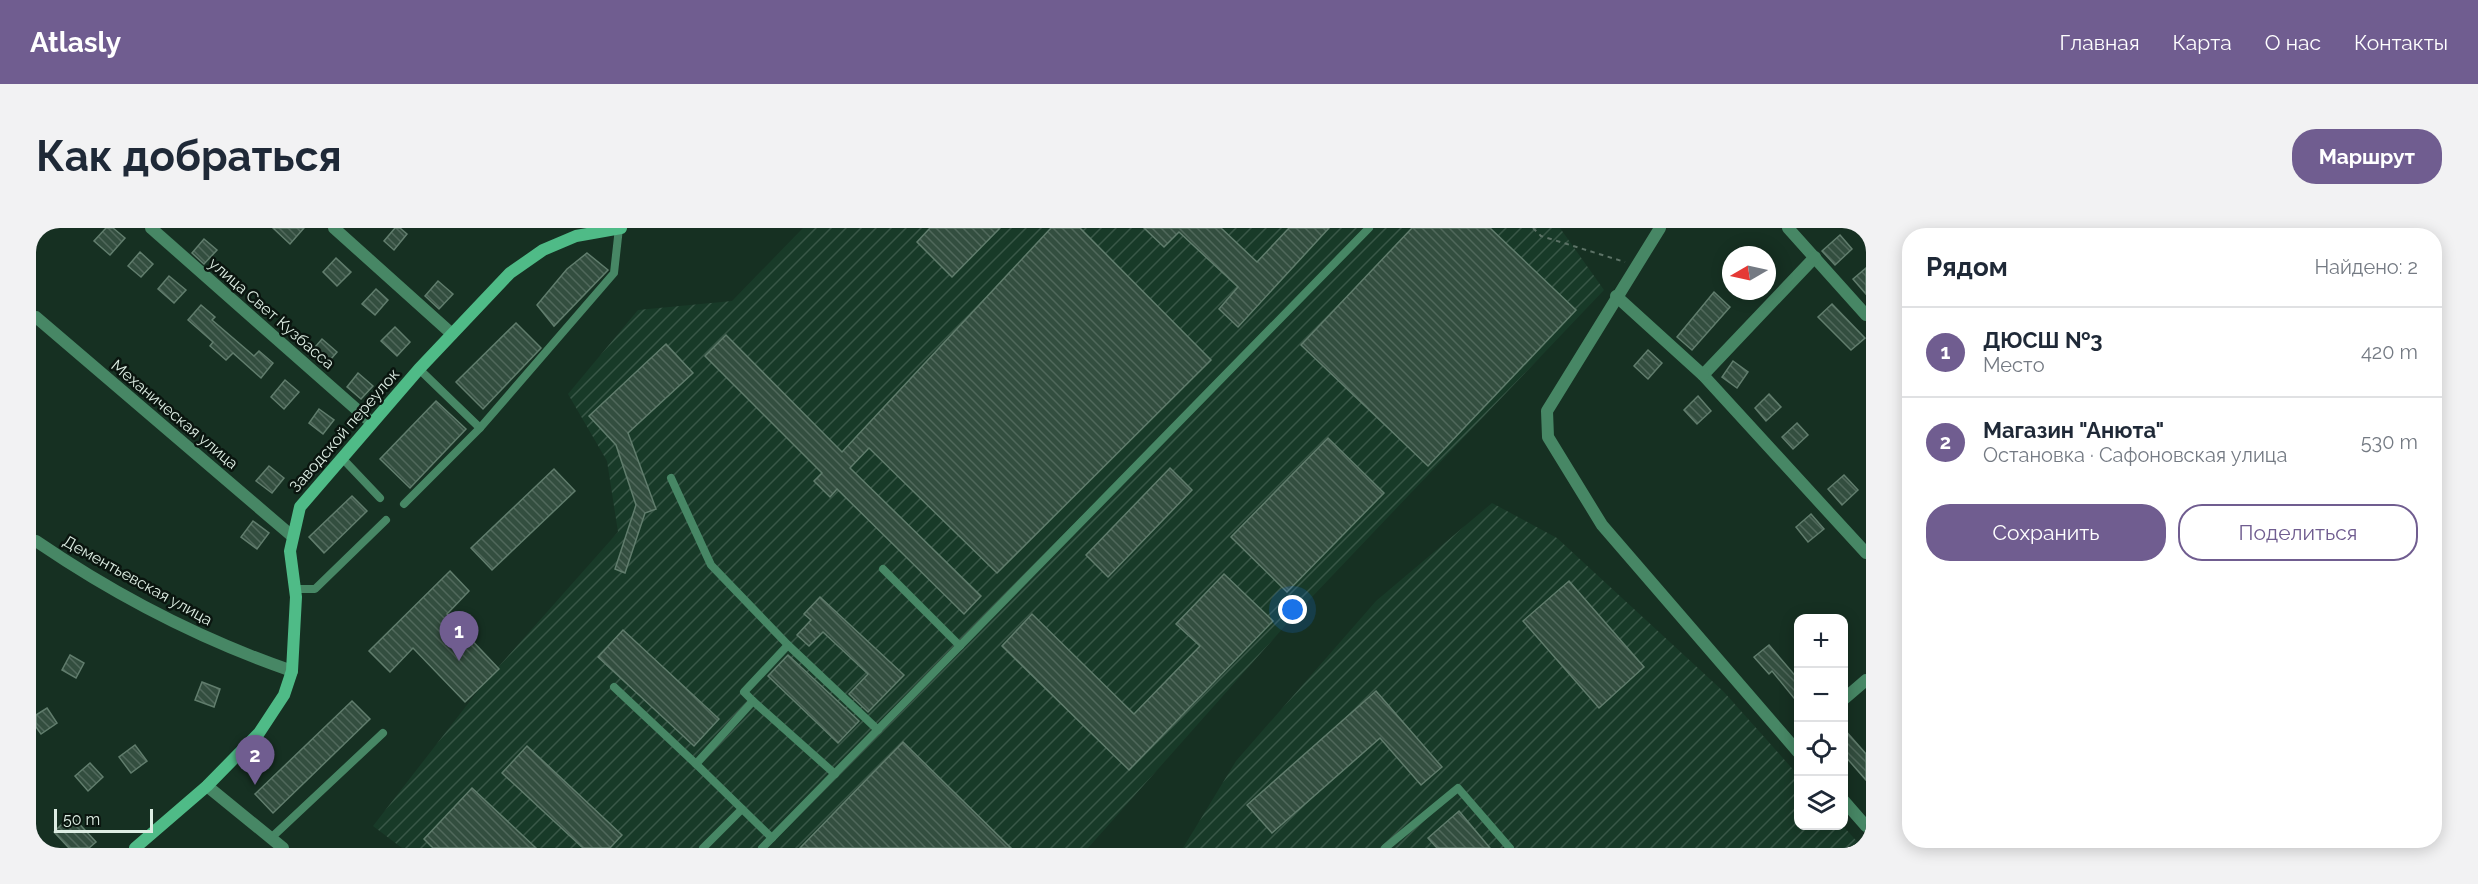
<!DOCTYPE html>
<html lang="ru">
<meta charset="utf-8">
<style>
:root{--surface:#fff;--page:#f2f2f3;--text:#1f2937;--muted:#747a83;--line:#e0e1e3;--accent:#705d90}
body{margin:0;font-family:Raleway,sans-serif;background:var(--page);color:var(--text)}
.controls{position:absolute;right:18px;bottom:18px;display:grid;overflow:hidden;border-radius:12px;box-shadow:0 3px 15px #0003}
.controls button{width:54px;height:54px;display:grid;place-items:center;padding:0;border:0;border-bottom:2px solid var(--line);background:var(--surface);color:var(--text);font:30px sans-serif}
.compass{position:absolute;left:1686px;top:18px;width:54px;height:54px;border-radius:50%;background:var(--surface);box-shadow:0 3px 15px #0003;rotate:261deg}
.scale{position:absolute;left:18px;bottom:15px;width:99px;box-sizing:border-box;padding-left:6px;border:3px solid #ddede3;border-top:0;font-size:16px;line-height:21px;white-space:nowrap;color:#ddede3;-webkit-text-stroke:4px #0a150f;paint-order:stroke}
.you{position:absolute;left:1257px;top:382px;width:21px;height:21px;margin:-15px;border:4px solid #fff;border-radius:50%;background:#1a73e8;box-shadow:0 0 0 9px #1a73e833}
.badge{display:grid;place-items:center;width:39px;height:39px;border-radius:50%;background:var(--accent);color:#fff;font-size:20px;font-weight:700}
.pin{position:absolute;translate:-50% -50px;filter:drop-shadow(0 2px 3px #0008)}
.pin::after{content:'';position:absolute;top:32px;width:21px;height:18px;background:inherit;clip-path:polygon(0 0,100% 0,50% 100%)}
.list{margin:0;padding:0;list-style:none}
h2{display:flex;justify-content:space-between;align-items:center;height:78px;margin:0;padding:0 24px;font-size:26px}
h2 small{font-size:20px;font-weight:400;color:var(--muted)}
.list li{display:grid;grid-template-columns:39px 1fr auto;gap:18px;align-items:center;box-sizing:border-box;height:90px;padding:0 24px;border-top:2px solid var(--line)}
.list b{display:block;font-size:22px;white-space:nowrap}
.list p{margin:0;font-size:20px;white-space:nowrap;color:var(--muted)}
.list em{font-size:20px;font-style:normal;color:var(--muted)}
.actions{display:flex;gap:12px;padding:18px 24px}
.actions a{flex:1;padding:14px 0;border:2px solid var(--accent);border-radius:24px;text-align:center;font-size:21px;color:var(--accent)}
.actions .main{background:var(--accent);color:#fff}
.icon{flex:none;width:33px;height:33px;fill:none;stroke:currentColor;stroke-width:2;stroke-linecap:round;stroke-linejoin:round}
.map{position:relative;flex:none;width:1830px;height:620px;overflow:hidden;border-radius:24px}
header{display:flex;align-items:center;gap:36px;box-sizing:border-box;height:84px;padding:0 30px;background:var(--accent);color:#fff}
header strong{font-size:28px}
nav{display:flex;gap:33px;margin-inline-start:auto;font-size:21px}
.intro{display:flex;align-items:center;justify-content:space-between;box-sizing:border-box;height:144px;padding:0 36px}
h1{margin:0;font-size:42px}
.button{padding:15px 27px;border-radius:24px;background:var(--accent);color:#fff;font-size:21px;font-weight:700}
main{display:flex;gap:36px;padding:0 36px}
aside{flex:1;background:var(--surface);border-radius:24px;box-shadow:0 3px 15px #0003}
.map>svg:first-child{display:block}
</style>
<header>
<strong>Atlasly</strong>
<nav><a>Главная</a><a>Карта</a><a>О нас</a><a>Контакты</a></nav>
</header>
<div class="intro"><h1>Как добраться</h1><a class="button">Маршрут</a></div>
<main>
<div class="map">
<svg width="1830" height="620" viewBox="0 0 1830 620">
<defs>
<pattern id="industrial-furrows" width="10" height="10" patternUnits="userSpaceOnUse" patternTransform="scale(1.5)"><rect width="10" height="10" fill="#183a28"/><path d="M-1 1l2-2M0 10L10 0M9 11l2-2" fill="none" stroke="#395747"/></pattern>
<pattern id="building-back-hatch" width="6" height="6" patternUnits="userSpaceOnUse" patternTransform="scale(1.5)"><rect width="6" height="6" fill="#334e3f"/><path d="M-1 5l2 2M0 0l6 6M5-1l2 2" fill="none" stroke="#50685b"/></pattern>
</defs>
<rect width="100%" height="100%" fill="#163022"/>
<g fill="url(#industrial-furrows)">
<polygon points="767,0 1524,0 1568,62 1256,390 1052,620 366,620 337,598 448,455 582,304 571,233 532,166 602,82 696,73"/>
<polygon points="1456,275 1521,310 1688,464 1762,547 1762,598 1807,598 1827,620 1147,620 1200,533 1340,373"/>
</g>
<g fill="url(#building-back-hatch)" stroke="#617d6d" stroke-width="1.5">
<polygon points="70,0 77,0 89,10 74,27 58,13"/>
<polygon points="237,0 268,0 254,16"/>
<polygon points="359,0 364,0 371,6 358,22 348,13"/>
<polygon points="894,0 964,0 916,49 881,14"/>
<polygon points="1015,0 1044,0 1175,132 961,345 833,220 814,240 945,368 928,386 801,261 794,269 778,253 786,245 669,128 690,107 806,224"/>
<polygon points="1108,0 1185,0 1221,34 1253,0 1293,0 1202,99 1183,81 1202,59 1143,4 1128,19"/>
<polygon points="1376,0 1454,0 1540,82 1392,238 1265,117"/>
<polygon points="1804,7 1816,21 1799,37 1786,23"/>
<polygon points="168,11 181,22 168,36 156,25"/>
<polygon points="104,24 117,36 105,49 92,38"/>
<polygon points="551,25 572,42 518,98 501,77 531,41"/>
<polygon points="300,30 315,44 301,58 287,44"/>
<polygon points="1830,40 1830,66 1817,51"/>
<polygon points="133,48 150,62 138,75 122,61"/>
<polygon points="402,53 417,66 403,81 389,68"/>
<polygon points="340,61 352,72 339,87 326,76"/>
<polygon points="1678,64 1694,79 1656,122 1641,109"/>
<polygon points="1796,76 1829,110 1815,122 1782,89"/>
<polygon points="165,77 179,89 176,92 218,128 223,123 237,135 225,150 197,125 190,132 174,118 177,114 152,92"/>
<polygon points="480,95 505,120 447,181 420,154"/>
<polygon points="359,99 374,114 361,128 345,113"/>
<polygon points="286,111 301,124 289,138 274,125"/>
<polygon points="630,116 657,145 592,205 620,281 609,285 589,345 579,341 600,277 580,217 553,188"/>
<polygon points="1612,122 1626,135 1612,151 1598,138"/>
<polygon points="1697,133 1712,144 1701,160 1686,149"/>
<polygon points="322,145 337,158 325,171 311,159"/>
<polygon points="249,152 263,164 248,181 235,169"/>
<polygon points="1733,166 1745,179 1730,193 1719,180"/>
<polygon points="1662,168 1675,183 1661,196 1648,182"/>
<polygon points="400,173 430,201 374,260 344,231"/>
<polygon points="283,181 298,192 287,206 273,195"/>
<polygon points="1761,195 1772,207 1757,221 1746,209"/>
<polygon points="1292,210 1348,265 1251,364 1195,309"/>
<polygon points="233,238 248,250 236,265 220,253"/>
<polygon points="1134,240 1156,262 1072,349 1050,327"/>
<polygon points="518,241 539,263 456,342 435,320"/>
<polygon points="1808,247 1822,262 1806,277 1792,261"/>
<polygon points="316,268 331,283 288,325 273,309"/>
<polygon points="1775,286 1788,301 1772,314 1760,299"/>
<polygon points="217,293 233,305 221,321 205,309"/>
<polygon points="414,343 433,363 411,386 463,441 429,474 377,420 354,444 333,423"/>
<polygon points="1188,346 1237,393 1093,542 966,418 996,386 1098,486 1164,418 1140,396"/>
<polygon points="1533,353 1608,439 1563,480 1487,393"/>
<polygon points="784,369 868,447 832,484 813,466 832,446 787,404 773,418 761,407 775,392 768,386"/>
<polygon points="587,402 683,491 658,518 562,429"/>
<polygon points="1733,417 1762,451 1762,475 1736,443 1733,446 1718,429"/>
<polygon points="34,427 48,435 40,450 26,442"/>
<polygon points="752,427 823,493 802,515 732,448"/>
<polygon points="166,454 184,461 178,479 159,472"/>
<polygon points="1340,463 1406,539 1385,557 1344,510 1236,605 1211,577"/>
<polygon points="316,473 334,491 237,585 219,566"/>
<polygon points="11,480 21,495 5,506 0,499 0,487"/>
<polygon points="1808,501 1830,526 1830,552 1808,527"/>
<polygon points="867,514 975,620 764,620"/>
<polygon points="99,517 111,533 95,545 83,529"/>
<polygon points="491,518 586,607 574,620 547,620 466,545"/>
<polygon points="54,535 67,549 52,563 39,548"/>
<polygon points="436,560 500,620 397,620 388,611"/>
<polygon points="1423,583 1454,620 1401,620 1392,610"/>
<polygon points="35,587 60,614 53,620 33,620 18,604"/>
</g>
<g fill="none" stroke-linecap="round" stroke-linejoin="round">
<polyline stroke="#5c7266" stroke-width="2" stroke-dasharray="4.5 4.5" stroke-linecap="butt" points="1497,0 1505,8 1589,34"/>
<g stroke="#478765" stroke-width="8">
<polyline points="383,141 444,200"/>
<polyline points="306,230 344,270"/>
<polyline points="635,250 675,337 752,417"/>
<polyline points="368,276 444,200 578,45 583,0"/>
<polyline points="847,341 924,418"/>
<polyline points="259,361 279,361 350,292"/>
<polyline points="578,459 660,536 717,473 799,546"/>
<polyline points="717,473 708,464 752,417 842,502"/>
<polyline points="660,536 736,610"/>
<polyline points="235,610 347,505"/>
<polyline points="667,620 706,581"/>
<polyline points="726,620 1333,0"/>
<polyline points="1349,620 1422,560 1474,620"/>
</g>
<g stroke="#478765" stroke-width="12">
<polyline points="115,0 336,195"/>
<polyline points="298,0 416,106"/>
<polyline points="1624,0 1511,183 1512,209 1566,297 1762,524"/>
<polyline points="1752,0 1830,87"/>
<polyline points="1779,29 1667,147 1830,325"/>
<polyline points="1580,68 1667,147"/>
<polyline points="0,89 256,308"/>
<path d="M0 313C79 367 166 412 256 443"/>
<polyline points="1808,471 1830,452"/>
<polyline points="171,558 247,620"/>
<polyline points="1808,573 1830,598"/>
</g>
<polyline stroke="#4fbb87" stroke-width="12" points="99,620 171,558 223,505 248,467 256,443 260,369 254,323 264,279 383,141 474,45 507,22 540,8 585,0"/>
</g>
<g text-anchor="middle" stroke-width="5" stroke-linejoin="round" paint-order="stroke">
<g font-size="16" fill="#ddede3" stroke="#0a150f">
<text transform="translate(236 85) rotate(41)" y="6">улица Свет Кузбасса</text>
<text transform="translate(139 186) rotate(40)" y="6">Механическая улица</text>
<text transform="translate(308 202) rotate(-49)" y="6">Заводской переулок</text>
<text transform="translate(102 352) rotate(29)" y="6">Дементьевская улица</text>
</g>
</g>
</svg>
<div class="controls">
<button>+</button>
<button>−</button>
<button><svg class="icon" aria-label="locate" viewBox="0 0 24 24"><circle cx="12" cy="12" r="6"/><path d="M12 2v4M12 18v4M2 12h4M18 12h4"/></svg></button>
<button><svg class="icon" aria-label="layers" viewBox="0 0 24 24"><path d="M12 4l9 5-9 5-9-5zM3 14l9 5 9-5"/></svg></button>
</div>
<svg class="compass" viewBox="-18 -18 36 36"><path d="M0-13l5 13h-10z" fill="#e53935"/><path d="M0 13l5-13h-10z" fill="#747a83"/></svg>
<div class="scale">50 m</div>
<div class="you"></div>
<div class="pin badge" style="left:423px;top:433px">1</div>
<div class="pin badge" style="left:219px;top:557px">2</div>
</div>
<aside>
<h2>Рядом<small>Найдено: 2</small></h2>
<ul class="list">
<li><span class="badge">1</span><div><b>ДЮСШ №3</b><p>Место</p></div><em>420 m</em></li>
<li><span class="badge">2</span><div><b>Магазин &quot;Анюта&quot;</b><p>Остановка · Сафоновская улица</p></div><em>530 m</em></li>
</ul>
<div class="actions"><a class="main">Сохранить</a><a>Поделиться</a></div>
</aside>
</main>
